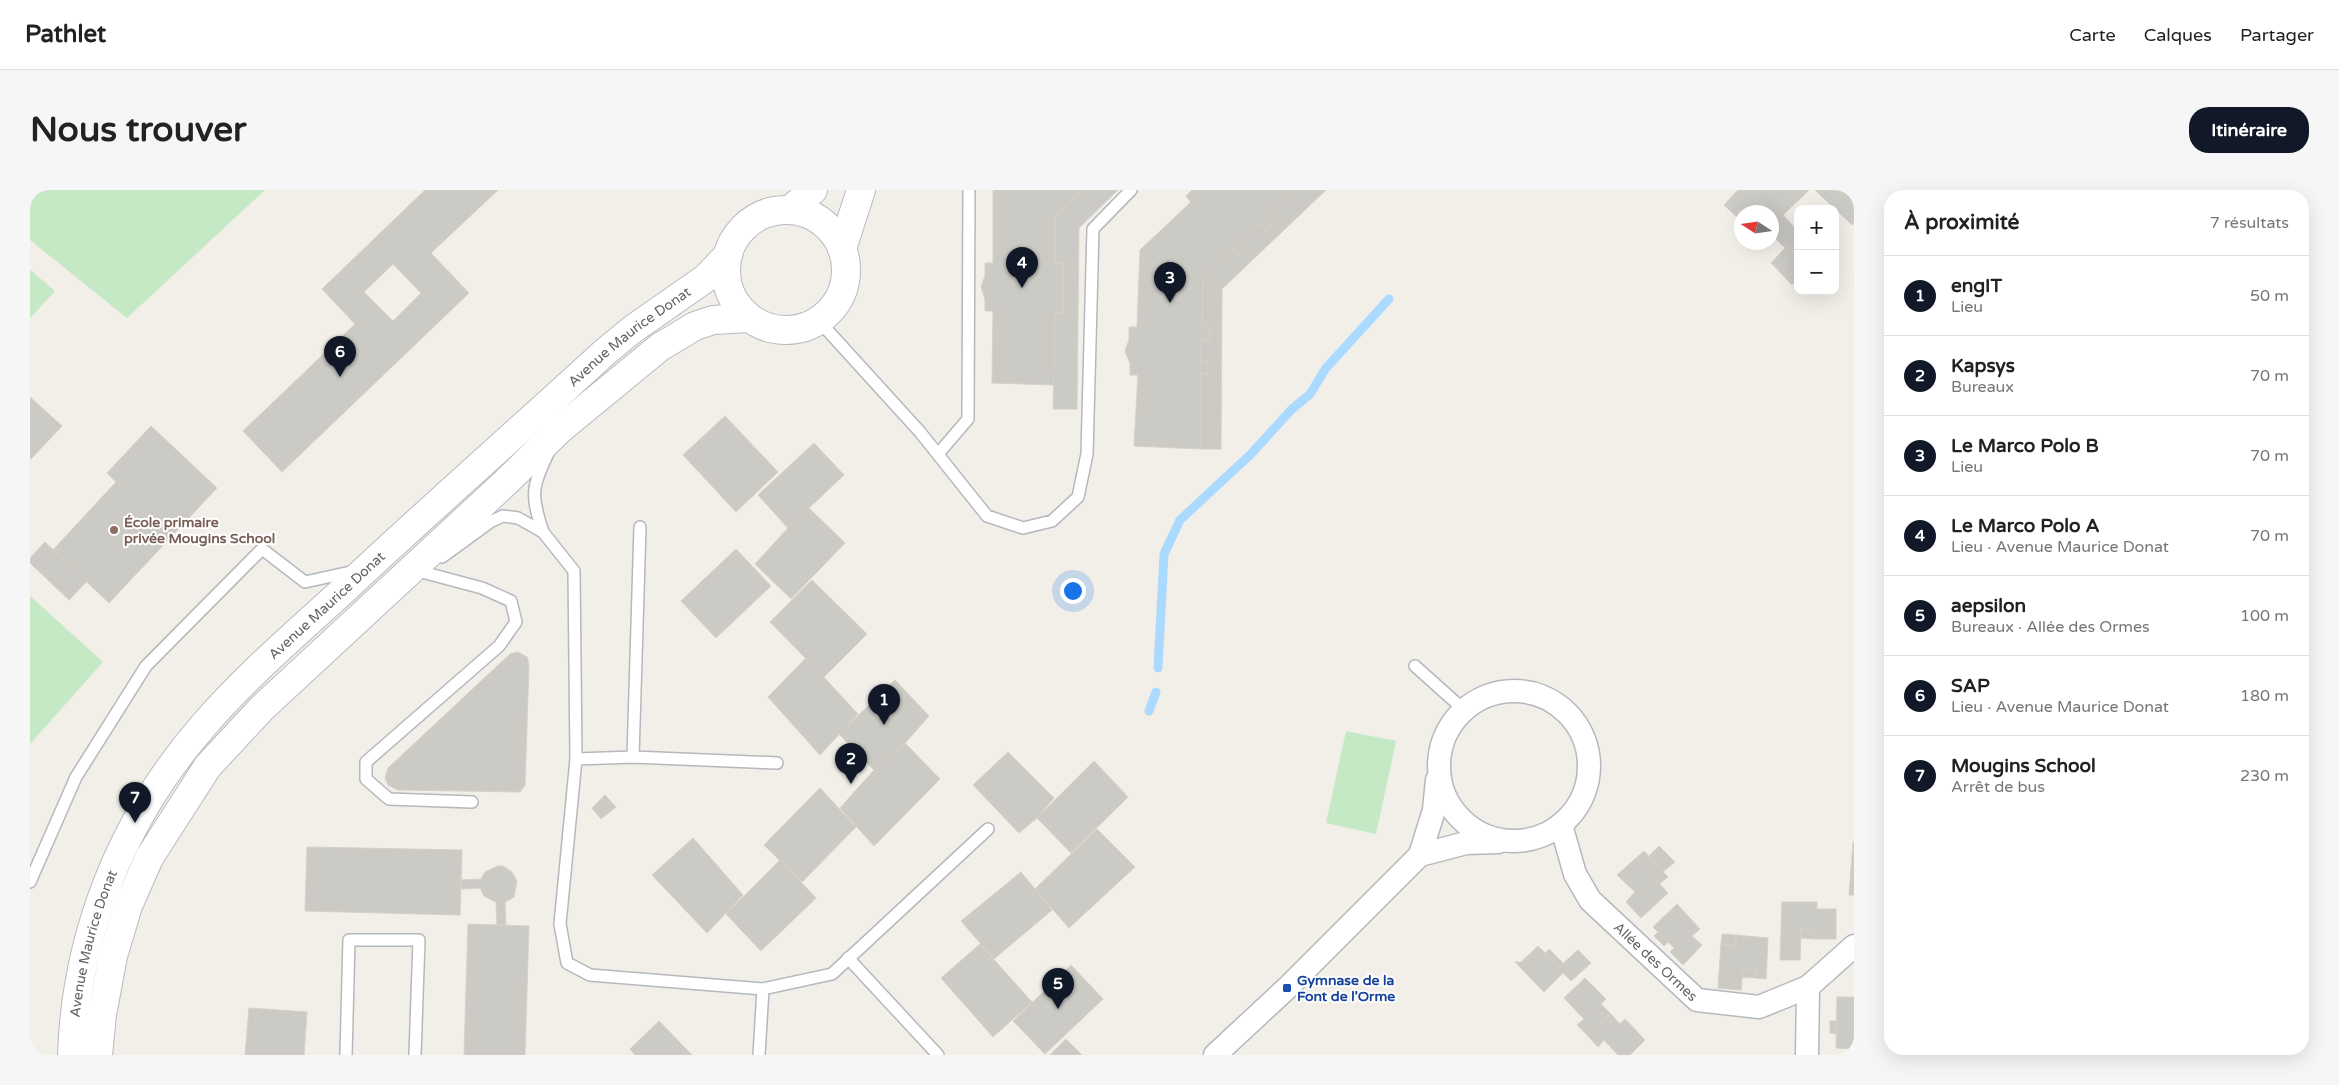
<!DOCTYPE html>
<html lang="fr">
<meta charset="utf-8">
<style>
:root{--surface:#fff;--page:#f6f6f6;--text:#222;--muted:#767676;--line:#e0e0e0;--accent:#111827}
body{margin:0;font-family:"Varela Round",sans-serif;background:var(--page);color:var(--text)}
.controls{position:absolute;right:15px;top:15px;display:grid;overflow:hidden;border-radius:10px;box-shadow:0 5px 20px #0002}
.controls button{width:45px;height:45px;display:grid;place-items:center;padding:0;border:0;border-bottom:1px solid var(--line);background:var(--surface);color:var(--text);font:25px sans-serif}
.compass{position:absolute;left:1704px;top:15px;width:45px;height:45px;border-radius:50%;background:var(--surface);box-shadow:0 5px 20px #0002;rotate:282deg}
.you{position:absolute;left:1042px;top:400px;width:18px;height:18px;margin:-12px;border:4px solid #fff;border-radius:50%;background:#1a73e8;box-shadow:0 0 0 8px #1a73e833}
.badge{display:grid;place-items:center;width:32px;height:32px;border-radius:50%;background:var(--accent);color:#fff;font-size:16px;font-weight:700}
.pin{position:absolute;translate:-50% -41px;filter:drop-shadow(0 1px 2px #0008)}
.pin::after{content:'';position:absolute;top:26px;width:18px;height:15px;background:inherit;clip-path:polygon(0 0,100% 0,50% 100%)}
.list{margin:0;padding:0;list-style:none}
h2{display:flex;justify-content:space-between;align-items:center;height:65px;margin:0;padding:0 20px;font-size:21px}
h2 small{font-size:16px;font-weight:400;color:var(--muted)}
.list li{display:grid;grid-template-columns:32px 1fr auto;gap:15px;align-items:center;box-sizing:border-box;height:80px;padding:0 20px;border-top:1px solid var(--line)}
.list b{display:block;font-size:19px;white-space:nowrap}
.list p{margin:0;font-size:16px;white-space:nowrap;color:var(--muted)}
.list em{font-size:16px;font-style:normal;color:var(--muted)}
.map{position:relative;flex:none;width:1824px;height:865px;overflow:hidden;border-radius:20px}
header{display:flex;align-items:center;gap:30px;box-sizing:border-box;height:70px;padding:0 25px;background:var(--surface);border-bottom:1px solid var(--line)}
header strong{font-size:24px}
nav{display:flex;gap:28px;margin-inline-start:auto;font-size:18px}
.intro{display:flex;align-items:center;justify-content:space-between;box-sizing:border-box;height:120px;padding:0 30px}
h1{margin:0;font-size:35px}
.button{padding:12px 22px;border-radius:20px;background:var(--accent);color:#fff;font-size:18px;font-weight:700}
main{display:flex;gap:30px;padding:0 30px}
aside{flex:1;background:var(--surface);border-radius:20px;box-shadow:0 5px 20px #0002}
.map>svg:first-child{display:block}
</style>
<header>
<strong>Pathlet</strong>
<nav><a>Carte</a><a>Calques</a><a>Partager</a></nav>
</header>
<div class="intro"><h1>Nous trouver</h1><a class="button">Itinéraire</a></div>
<main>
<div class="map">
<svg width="1824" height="865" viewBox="0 0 1824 865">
<rect width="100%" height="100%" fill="#f1efe8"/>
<g fill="#c5e8c5">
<polygon points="0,0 235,0 97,128 0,50"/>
<polygon points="0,80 25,101 0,128"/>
<polygon points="0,406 73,472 0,554"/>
<polygon points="1316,541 1366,551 1346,644 1296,633"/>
</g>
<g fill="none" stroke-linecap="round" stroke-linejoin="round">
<g stroke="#aadaff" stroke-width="9">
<polyline points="1128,478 1134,364 1150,330 1222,263 1261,220 1280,204 1296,178 1359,109"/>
<polyline points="1119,521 1126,502"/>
</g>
</g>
<g fill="#cccac5" stroke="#d6d1c6" fill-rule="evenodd">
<path d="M395 0H468L401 63 439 103 252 282 213 241 325 134 292 99ZM363 74 391 103 363 131 334 102Z"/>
<polygon points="963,0 1053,0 1025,26 1025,73 1033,73 1033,123 1025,123 1024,195 962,193 963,121 955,121 955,109 951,97 955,86 955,73 963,73"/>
<polygon points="1053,0 1088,0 1049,38 1047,219 1023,219 1025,123 1033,123 1033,73 1025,73 1025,26"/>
<polygon points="1162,0 1265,0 1238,26 1244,32 1235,40 1229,34 1212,50 1217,55 1208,64 1203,58 1173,90 1172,137 1180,136 1180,149 1172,149 1170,171 1178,171 1178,184 1170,184 1171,259 1104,256 1108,185 1100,185 1100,173 1095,161 1099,150 1099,137 1107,137 1110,60 1161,12 1156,6"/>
<polygon points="1265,0 1296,0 1192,99 1191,259 1171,259 1170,184 1178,184 1178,171 1170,171 1172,149 1180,149 1180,136 1172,137 1173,90 1203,58 1208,64 1217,55 1212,50 1229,34 1235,40 1244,32 1238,26"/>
<polygon points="1708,0 1779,0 1753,25 1768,41 1768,89 1762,95 1741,73 1755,58 1742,45 1742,22 1712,22 1712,32 1694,15"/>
<polygon points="1785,0 1824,0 1824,33 1822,35"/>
<polygon points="0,207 32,236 0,270"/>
<polygon points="695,226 748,282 706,322 653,265"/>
<polygon points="121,236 187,298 79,413 23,360 86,292 77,283"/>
<polygon points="784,253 814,285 758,338 728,305"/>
<polygon points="779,318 815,353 761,409 725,374 758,338"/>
<polygon points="15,352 57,391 39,410 0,373 0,368"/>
<polygon points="706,359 741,396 686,448 651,411"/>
<polygon points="782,390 837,444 794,487 740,432"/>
<polygon points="488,462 497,467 499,475 495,595 490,602 368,600 358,595 355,588 358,578 480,464"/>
<polygon points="776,468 828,524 790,565 738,507"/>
<polygon points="865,490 899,526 875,553 844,580 809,544"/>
<polygon points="875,553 910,589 844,656 810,618 844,580"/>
<polygon points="978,562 1024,608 1007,628 989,643 943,595"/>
<polygon points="1064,571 1098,607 1041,663 1007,628"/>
<polygon points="790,598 826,637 772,692 734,655"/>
<polygon points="575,605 586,617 571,629 562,618"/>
<polygon points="1067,639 1105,677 1039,738 1005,699"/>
<polygon points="663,648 713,705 677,743 622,685"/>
<polygon points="1823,652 1824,652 1824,705 1819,705"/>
<polygon points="1629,656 1645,672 1633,682 1619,666"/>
<polygon points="277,657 432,660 430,725 275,721"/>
<polygon points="1614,661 1638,687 1629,694 1606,668"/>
<polygon points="1606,668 1638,703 1611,728 1596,712 1605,702 1587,685"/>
<polygon points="750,670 786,708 731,761 696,724"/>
<polygon points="468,676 473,676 482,682 487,691 484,707 475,712 476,735 467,735 466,712 454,706 450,698 431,699 431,690 451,689 455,682"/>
<polygon points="991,682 1022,720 964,769 931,731"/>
<polygon points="1752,712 1787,712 1787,719 1806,719 1806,749 1784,749 1784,740 1771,739 1770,770 1750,770"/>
<polygon points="1647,714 1670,739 1662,746 1672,755 1653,775 1640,762 1644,758 1623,737"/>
<polygon points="438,734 499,736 495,865 434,865"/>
<polygon points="1771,739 1784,740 1784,749 1770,748"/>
<polygon points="1628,742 1638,752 1634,756 1624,746"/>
<polygon points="1692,744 1706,745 1706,756 1691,754"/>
<polygon points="1706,745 1738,748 1736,789 1726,788 1727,780 1713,779 1711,800 1688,798 1691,754 1706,756"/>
<polygon points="950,754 1002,812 963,847 911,788"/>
<polygon points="1508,756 1529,777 1548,760 1561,773 1541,791 1533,783 1514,802 1485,772 1491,772"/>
<polygon points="1519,759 1533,773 1529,777 1515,764"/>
<polygon points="1041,775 1073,809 1015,864 983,831"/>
<polygon points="1713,779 1727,780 1726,788 1712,787"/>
<polygon points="1555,788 1576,809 1566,819 1576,828 1557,845 1547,835 1554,829 1534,808"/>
<polygon points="1807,807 1824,807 1824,859 1806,858"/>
<polygon points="1571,814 1581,824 1576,828 1566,819"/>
<polygon points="219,818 277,822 274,865 215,865"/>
<polygon points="1581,824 1590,834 1585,839 1576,828"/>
<polygon points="1576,828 1585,839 1595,829 1615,850 1600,865 1588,865 1574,850 1568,857 1557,845"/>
<polygon points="629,831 662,865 605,865 600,859"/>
<polygon points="1800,831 1806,831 1806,844 1800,843"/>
<polygon points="1036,849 1052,865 1020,865"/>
</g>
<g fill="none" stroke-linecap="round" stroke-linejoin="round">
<defs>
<g id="lane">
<polyline points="789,131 890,242 957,326 993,338 1022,331 1048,307 1057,264 1063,39 1101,0"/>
<polyline points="908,264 938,229 939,0"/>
<path d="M513 342C500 303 502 298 519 261"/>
<polyline points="412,367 460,332 473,326 488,328 513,342 544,381 546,569 530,734 537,773 560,785 733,799 802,784 958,639"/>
<polyline points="392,382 452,398 481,411 486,432 469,456 336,572 336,589 359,609 442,612"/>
<polyline points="1385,476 1433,519"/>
<polyline points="603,567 610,337"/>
<polyline points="546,569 603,567 747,573"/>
<polyline points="0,692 46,587 116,476 232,359 275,392 325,381"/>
<polyline points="818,768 908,865"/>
<polyline points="316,865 319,750 389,750 385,865"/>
<polyline points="729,865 733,799"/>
</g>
<g id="street">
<circle cx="1484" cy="576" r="75"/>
<path id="s1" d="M1531 635 1545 684 1560 710 1667 810 1729 817 1778 797 1824 756"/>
<polyline points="1390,665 1436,653 1468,652"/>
<polyline points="1185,865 1257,798 1390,665 1404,620 1407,590"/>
<polyline points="1777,865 1778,797"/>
</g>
<g id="secondary">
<polyline points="760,20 783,0"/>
<circle cx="756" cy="80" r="60"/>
<polyline points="812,59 831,0"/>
<path id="s2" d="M42 865C46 743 93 628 173 536 217 485 269 441 318 396 402 317 490 240 575 162L603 139 676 88 698 65"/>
<polyline points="68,865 72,825 83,766 98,716 119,668 178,576 232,518 475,293 529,240 630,157 665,136 683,130 719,128"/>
</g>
</defs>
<use href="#lane" stroke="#b5b8bc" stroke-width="14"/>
<use href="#street" stroke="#b5b8bc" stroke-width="25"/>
<use href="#secondary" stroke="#b6babf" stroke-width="30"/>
<use href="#lane" stroke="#fff" stroke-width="11"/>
<use href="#street" stroke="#fff" stroke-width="22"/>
<use href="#secondary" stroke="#fff" stroke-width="28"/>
</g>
<circle fill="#8d6e63" stroke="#fff" stroke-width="2" cx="84" cy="340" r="5"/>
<rect fill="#1a4fb4" stroke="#fff" stroke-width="2" x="1252" y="793" width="10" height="10" rx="2.5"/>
<g text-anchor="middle" stroke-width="4" stroke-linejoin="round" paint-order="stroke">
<g font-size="14" fill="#5f6368" stroke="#fff">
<text dy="5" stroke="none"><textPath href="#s2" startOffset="939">Avenue Maurice Donat</textPath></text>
<text dy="5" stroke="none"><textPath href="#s2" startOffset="534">Avenue Maurice Donat</textPath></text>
<text dy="5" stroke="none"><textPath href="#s2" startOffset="114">Avenue Maurice Donat</textPath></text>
<text dy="5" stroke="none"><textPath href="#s1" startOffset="171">Allée des Ormes</textPath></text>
</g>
<g font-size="14" font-weight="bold" fill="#785e54" stroke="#fff" text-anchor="start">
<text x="94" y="337">École primaire<tspan x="94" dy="16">privée Mougins School</tspan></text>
</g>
<g font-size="14" font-weight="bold" fill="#164399" stroke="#fff" text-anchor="start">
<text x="1267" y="795">Gymnase de la<tspan x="1267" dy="16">Font de l'Orme</tspan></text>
</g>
</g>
</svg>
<div class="controls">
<button>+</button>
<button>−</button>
</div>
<svg class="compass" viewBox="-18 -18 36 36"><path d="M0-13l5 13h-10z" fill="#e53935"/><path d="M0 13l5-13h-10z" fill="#767676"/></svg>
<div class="you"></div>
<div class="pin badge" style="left:854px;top:535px">1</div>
<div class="pin badge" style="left:821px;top:594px">2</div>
<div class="pin badge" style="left:1140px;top:113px">3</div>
<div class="pin badge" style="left:992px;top:98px">4</div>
<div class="pin badge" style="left:1028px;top:819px">5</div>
<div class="pin badge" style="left:310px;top:187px">6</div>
<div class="pin badge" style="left:105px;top:633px">7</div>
</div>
<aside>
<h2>À proximité<small>7 résultats</small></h2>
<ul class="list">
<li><span class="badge">1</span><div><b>engIT</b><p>Lieu</p></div><em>50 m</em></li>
<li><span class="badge">2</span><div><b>Kapsys</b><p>Bureaux</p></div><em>70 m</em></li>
<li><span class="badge">3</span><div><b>Le Marco Polo B</b><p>Lieu</p></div><em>70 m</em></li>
<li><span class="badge">4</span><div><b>Le Marco Polo A</b><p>Lieu · Avenue Maurice Donat</p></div><em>70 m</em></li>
<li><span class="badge">5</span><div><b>aepsilon</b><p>Bureaux · Allée des Ormes</p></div><em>100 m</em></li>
<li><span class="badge">6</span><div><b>SAP</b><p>Lieu · Avenue Maurice Donat</p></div><em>180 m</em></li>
<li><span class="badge">7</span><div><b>Mougins School</b><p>Arrêt de bus</p></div><em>230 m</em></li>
</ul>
</aside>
</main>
